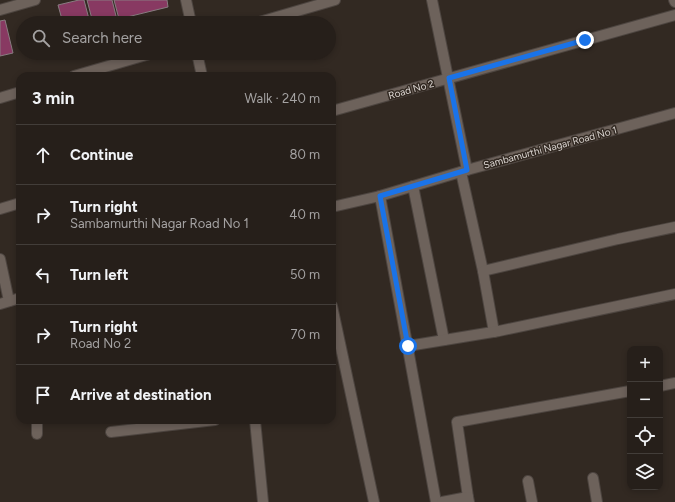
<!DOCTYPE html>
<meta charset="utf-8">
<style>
:root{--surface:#261f1a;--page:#322c27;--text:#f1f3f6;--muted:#a4a2a2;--line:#423d39}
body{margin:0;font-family:Figtree,sans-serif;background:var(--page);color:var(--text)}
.controls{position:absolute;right:12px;bottom:12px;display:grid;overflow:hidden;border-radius:8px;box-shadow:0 2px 6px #0003}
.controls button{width:36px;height:36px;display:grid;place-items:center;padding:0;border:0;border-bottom:1px solid var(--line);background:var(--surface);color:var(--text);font:20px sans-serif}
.stop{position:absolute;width:12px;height:12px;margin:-9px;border:3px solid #1a73e8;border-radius:50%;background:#fff}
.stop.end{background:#1a73e8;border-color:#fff;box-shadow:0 1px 4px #0008}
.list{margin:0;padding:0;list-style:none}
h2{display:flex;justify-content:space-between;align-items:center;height:52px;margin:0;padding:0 16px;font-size:17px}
h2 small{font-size:13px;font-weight:400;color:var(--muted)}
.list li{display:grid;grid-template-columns:26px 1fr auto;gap:12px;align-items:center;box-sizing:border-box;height:60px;padding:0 16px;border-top:1px solid var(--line)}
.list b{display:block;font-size:15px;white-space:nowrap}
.list p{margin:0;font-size:13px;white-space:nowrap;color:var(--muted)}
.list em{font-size:13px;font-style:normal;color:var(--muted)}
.icon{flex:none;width:22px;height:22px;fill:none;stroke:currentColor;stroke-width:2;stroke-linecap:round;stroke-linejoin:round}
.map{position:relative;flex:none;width:675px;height:502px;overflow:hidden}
.search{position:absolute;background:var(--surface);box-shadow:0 2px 6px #0003;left:16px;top:16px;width:320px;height:44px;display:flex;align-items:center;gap:10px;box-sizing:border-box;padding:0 14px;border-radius:22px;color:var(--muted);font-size:15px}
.panel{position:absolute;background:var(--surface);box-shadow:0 2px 6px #0003;left:16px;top:72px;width:320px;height:352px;border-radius:12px}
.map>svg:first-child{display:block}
</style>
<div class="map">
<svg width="675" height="502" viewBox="0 0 675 502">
<rect width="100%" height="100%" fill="#322922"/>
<g fill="#883962" stroke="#897c81">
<polygon points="79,0 84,0 90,23 63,23 58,5"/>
<polygon points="87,0 112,0 117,20 104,23 93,23"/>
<polygon points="114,0 167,0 168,7 119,19"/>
<polygon points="5,20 13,53 0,56 0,21"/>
<polygon points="128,420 176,420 128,426"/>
</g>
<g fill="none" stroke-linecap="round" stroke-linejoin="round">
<defs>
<g id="street">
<polyline points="186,0 191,23"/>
<polyline points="432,0 467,170"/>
<polyline points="674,0 675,2"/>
<polyline points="0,10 35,0"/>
<polyline points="256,23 335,0"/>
<polyline points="197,53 202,76"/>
<polyline points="74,76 153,53"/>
<polyline points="0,98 20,92"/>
<polyline points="332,111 675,15"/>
<polyline points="461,172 483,271"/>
<polyline points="413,186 444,340"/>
<polyline points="380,196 436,502"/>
<polyline points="332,207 380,196 467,170 675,113"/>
<polyline points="0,209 20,203"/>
<polyline points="0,259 9,301"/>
<polyline points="0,304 20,298"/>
<polyline points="332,306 374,502"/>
<polyline points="494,332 483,271 618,239 675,227"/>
<polyline points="408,346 499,331 675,294"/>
<polyline points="660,386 675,383"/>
<polyline points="255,420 263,502"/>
<polyline points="111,432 215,420"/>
<polyline points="37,434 37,420"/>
<polyline points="593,478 597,502"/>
<polyline points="528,481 532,502"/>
<polyline points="468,497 457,422 630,391"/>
<polyline points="442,502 468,497 469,502"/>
</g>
</defs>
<use href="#street" stroke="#4d4540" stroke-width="12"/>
<use href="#street" stroke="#6d625b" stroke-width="10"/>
</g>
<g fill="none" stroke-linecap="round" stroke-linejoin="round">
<polyline stroke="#1a73e8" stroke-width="5" points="408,346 380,196 467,170 449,78 585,40"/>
</g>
<g text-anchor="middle" stroke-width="3" stroke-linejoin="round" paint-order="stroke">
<g font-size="10" fill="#ddd7d3" stroke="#322922">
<text transform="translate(411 89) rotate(-16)" y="4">Road No 2</text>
<text transform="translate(550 147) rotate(-15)" y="4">Sambamurthi Nagar Road No 1</text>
</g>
</g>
</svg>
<div class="controls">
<button>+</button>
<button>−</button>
<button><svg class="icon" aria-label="locate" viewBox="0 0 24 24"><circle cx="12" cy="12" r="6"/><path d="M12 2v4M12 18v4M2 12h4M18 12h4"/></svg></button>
<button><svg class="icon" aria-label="layers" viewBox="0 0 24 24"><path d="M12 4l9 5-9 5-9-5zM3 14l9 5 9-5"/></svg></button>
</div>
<div class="stop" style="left:408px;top:346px"></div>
<div class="stop end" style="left:585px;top:40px"></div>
<div class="search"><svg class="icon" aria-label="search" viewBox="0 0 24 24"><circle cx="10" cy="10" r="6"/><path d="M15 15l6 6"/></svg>Search here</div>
<section class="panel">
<h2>3 min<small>Walk · 240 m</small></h2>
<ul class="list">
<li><svg class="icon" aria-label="ahead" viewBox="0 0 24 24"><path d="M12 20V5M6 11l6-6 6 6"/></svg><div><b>Continue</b></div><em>80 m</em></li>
<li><svg class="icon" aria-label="right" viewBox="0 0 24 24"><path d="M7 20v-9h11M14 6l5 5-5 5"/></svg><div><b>Turn right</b><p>Sambamurthi Nagar Road No 1</p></div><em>40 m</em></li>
<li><svg class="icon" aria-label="left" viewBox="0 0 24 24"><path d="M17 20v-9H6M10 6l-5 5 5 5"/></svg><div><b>Turn left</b></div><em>50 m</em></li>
<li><svg class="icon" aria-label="right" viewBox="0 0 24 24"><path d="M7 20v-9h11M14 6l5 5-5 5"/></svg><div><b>Turn right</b><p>Road No 2</p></div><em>70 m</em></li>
<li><svg class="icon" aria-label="arrive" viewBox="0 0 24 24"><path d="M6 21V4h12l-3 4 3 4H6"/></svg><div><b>Arrive at destination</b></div></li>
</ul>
</section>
</div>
